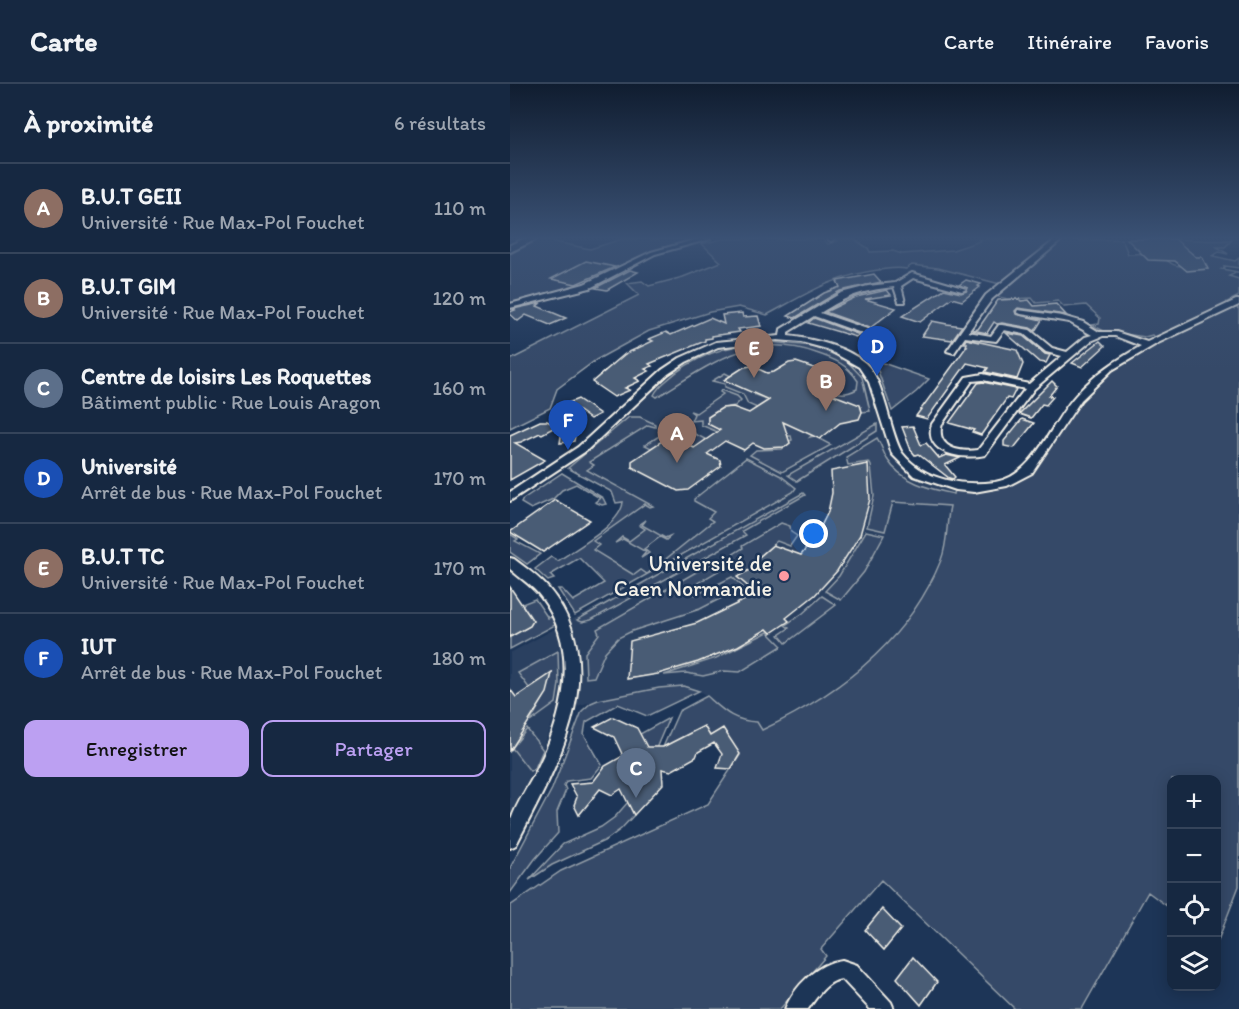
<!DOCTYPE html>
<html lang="fr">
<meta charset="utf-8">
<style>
:root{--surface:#162841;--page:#23344c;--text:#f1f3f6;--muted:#9ea6b1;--line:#35445a;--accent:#bca0f2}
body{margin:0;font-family:Itim,sans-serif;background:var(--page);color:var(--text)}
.controls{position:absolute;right:18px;bottom:18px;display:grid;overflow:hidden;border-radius:12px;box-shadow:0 3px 15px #0003}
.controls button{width:54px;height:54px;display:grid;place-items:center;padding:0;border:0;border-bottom:2px solid var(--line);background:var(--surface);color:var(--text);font:30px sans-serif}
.you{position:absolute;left:304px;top:450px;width:21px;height:21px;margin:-15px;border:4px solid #fff;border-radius:50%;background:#1a73e8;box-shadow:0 0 0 9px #1a73e833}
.badge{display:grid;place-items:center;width:39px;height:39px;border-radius:50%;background:var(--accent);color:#fff;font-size:20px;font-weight:700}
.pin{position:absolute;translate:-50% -50px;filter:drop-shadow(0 2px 3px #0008)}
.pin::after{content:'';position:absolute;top:32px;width:21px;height:18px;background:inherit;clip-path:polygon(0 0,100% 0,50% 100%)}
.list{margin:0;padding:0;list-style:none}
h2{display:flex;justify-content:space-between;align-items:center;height:78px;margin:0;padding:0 24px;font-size:26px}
h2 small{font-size:20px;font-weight:400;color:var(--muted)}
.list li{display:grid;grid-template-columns:39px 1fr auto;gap:18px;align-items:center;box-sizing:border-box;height:90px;padding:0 24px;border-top:2px solid var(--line)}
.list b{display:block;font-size:22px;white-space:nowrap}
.list p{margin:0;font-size:20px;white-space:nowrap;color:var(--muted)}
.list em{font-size:20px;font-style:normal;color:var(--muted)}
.actions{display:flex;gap:12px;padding:18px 24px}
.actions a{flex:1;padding:14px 0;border:2px solid var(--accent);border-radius:12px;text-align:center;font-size:21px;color:var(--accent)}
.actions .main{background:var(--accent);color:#111}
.icon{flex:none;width:33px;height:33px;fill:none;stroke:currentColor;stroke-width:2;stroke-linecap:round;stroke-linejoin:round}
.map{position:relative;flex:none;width:729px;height:925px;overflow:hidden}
header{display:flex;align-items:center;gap:36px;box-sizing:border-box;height:84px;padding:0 30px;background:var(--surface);border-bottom:2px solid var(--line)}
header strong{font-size:28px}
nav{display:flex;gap:33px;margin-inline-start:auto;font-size:21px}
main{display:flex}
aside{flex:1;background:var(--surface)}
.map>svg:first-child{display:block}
</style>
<header>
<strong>Carte</strong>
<nav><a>Carte</a><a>Itinéraire</a><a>Favoris</a></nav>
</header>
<main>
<aside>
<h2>À proximité<small>6 résultats</small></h2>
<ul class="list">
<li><span class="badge" style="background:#8d6e63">A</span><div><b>B.U.T GEII</b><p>Université · Rue Max-Pol Fouchet</p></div><em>110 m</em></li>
<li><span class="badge" style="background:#8d6e63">B</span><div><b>B.U.T GIM</b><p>Université · Rue Max-Pol Fouchet</p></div><em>120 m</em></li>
<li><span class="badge" style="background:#5c6f8a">C</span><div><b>Centre de loisirs Les Roquettes</b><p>Bâtiment public · Rue Louis Aragon</p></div><em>160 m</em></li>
<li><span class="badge" style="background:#1a4fb4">D</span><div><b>Université</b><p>Arrêt de bus · Rue Max-Pol Fouchet</p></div><em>170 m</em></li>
<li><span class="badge" style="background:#8d6e63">E</span><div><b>B.U.T TC</b><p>Université · Rue Max-Pol Fouchet</p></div><em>170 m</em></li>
<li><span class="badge" style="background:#1a4fb4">F</span><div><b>IUT</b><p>Arrêt de bus · Rue Max-Pol Fouchet</p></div><em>180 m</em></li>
</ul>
<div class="actions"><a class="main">Enregistrer</a><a>Partager</a></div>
</aside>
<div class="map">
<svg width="729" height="925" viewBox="0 0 729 925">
<rect width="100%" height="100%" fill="#1d3557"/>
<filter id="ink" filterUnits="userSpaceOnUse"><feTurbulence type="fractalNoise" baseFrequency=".0167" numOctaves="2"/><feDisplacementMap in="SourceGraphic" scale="12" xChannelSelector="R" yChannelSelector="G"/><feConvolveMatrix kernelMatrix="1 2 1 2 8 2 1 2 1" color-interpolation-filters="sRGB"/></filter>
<g filter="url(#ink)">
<polygon fill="#2a4060" points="267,254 302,258 352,281 379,347 397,382 446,402 431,474 413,513 385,550 354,584 315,612 252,646 247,638 228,636 218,631 197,612 189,607 163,602 88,616 46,628 30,674 0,731 0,569 137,495 130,495 76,461 128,423 51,380 151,292 199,264"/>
<g fill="#354a67" stroke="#949ea8" stroke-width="1.5">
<polygon points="30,155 80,165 112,155 186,155 130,172 79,198 0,220 0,170"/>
<path d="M212 155H312L318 160 328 157 326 155H344L358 164 360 168 383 167 392 170 443 166 470 157 468 155H541L543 157 612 155 618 170C627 170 638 168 647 171 657 174 661 183 672 182L663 176 696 180 692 173H661L665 155C680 155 711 159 723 155L715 163H707L718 170 709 168 703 172 725 177 729 174V184L714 182 715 184 712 185 728 188 719 192 729 195V212L717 218 729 225V802L707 859 706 696H662L661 825 638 808 572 925H505L371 796 311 865 316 872 270 925H0V822L51 787 198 720 230 671 213 645 200 652 194 642 153 663 169 627 197 612C214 627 223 637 247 638L252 646C329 610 398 558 431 476 438 458 436 440 440 422L383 418 375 447 357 443 364 412 361 382 359 378 338 381 336 373 367 354C371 360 373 368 377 375 391 398 420 405 444 410L446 402 464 404 507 395 552 336 590 292 649 255 642 251 635 253 594 247 582 241 589 240 590 234 576 221 554 223 548 217 526 219 522 214 498 215 484 212 490 200 428 184 402 181 396 185C387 183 378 185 368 186 323 192 296 210 257 231L229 223 200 228 139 247 86 276 47 305 40 324 0 344V276L129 211 117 199 132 197 139 202 173 193 211 178 192 160Z"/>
<path d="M259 258 303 262 335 275 352 293 360 327 352 328 351 323 320 310 306 299 324 286 326 287 320 289 322 294 329 293 326 297 321 294 316 298V302C325 311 336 311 347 305L348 297C337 280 324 275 306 269 243 246 199 281 147 313L144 311C147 305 151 301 156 297 185 270 220 260 259 258Z"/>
<polygon points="347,270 419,295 406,308 382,327 368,287"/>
<polygon points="215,289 221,292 218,294 218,298 237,306 244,306 245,311 259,316 247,324 238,320 233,310 215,303 215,300 202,297"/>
<polygon points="211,306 227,312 231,316 225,322 212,324 198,333 198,340 213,347 210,349 191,341 191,336 181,337 184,330 180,327 186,329 213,310 210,308"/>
<path d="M119 333H130L145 340V343L138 341 79 378 84 381 77 386 143 422 140 423 135 420 83 457 89 461 83 466 124 491 131 486 137 490 203 437 198 434 204 428 184 417V415L236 374 271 392 286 404 283 408 65 531 48 505H52L63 517 94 499 69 474 40 491 44 495 38 497 25 485 41 473 48 477C66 464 111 441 113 418L106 419 102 408 58 384Z"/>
<polygon points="273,337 302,351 300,353 304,352 321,361 272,388 240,371 246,366 272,365 280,359 279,357 282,356 281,352 278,352 272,346"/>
<polygon points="367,340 367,347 287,397 278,391"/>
<path d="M172 343 171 349 181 348 199 357 187 365C166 355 162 351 141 364L135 361 154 349 151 345Z"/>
<polygon points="52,389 93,414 96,420 92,421 85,418 90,414 66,400 52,406 43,415 21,425 11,419 13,415"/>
<polygon points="293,409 295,411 232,447 236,451 81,536 72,538 67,536"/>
<polygon points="136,436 132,441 155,454 162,451 156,456 150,453 134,465 139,469 131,474 136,468 113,455 105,459 112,453 119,457 135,445 129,441"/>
<polygon points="271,439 280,442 281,448 287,452 280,462 267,457 242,479 250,485 241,491 220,472 233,464 232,462"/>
<polygon points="356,447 374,451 354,488 331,516 315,507 329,492"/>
<polygon points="0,450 8,455 5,457 30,470 17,480 0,468"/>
<polygon points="207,476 215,483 184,501 180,505 181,509 186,511 222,493 233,503 190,525 122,547 108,554 95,568 84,593 76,594 75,569 89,550 87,545"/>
<polygon points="312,512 326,521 276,559 269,551 279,544 275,541 292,530"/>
<polygon points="25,515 38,534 44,532 47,540 0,565 0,553 20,542 23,537 12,520"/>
<polygon points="258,548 272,562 230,588 214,587 193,592 176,589 154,591 206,574"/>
<polygon points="48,567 49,600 46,619 20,638 34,613 42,590 19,604 8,589"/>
<polygon points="173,602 189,607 137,632 108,620 76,638 74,650 92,681 81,694 57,697 54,701 56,706 47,728 48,749 25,775 0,809 0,784 42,705 72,627 81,619 88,616 149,604"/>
<polygon points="159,634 141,676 130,650"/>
<polygon points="17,645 33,666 25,684 20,687 2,664"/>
<polygon points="118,718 124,731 111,745 96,756 42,781 19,796 53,760 91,743 105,733"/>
</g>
<g fill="#485b74" stroke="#f4f1e8" stroke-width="1.5">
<polygon points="617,155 665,155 686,173 692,173 698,185 677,187 665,177 638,176"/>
<polygon points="76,177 105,183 66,200 41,195"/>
<polygon points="120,186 128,188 97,206 85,204"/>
<polygon points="364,190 371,198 330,207 285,234 278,232 314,209 330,203 327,197"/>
<polygon points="456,196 471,200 468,202 470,203 452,217 442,214 410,238 392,232 434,205 451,209 457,207 458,204 449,201"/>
<polygon points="377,206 381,211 355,215 386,224 360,244 315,228 346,213"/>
<polygon points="509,215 511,217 519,216 524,222 546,220 556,231 508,224 505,227 506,230 532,236 525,247 520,244 492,239 487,240 484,238 477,249 462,246 468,245 488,216"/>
<polygon points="31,219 27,222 56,234 40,241 16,231 8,237 0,230 0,228 5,226 3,225"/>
<polygon points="232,229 233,233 248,232 251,242 228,245 230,248 202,252 202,254 195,255 195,257 139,280 142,282 135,285 139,287 125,294 130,297 115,304 120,306 104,313 82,298 115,270 143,257 139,255 156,248 161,251 200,234 214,240 212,231"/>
<polygon points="304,234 350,251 346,253 298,239"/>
<polygon points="422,237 437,240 452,242 442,256 412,252"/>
<polygon points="496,249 513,252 535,270 540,271 536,279 529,278"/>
<polygon points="456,255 507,266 513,280 507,295 475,288 478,284 457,279 417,335 406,332 457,262 456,262 457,259 454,259"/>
<polygon points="590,257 595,262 572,283 562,279"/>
<polygon points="286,278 307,285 309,294 324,311 350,321 352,328 349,335 330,339 310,355 273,338 280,359 275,363 254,364 243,359 234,366 215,357 197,370 210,376 211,382 178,406 168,407 122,383 122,377 155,355 165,355 184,364 210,346 198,340 198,333 212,324 223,323 239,329 259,316 214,296 234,283 242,282 257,289 264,288 279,279"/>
<polygon points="542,297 547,302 539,312 543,313 536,321 532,320 521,334 509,330"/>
<polygon points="473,298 506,305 501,315 497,314 471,351 462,348 464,346 439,339 468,299"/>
<polygon points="68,315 90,330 80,335 58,319"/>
<polygon points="69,331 64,357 50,359 53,339"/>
<polygon points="512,335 524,339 504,364 494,362 494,357"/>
<polygon points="30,337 37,337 47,342 32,350 30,349 11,358 5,359 35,376 0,396 0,351"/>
<polygon points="403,342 411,361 416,359 429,374 436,371 450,374 435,381 445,393 443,395 439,394 408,370 405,371 401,366 392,343"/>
<polygon points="358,380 360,415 350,451 327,487 305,511 276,534 279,537 261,549 257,545 228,562 188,578 148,590 117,595 120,557 187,539 247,510 227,493 246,482 242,479 263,461 291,471 306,452 318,428 322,409 321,387"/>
<polygon points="45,416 80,436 33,468 0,448"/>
<polygon points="0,503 23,537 20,542 0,553"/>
<polygon points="42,589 37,609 0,667 0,605 6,613"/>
<polygon points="103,633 127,644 137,663 153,663 194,642 200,652 213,644 230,670 221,685 207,684 212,670 204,659 188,668 186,673 161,687 152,685 153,700 124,731 111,705 102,711 90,705 69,731 64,721 67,713 60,700 83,698 95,682 113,672 104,653 84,643"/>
<polygon points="372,825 391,845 374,866 355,846"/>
<polygon points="403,873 427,898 411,921 387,894"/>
</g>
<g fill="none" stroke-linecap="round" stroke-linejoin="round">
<defs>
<g id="street">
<polygon points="188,155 200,155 145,170 80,204 0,224 0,220 74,200 141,168"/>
<polygon points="317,155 324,155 321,157"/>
<path d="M546 155H553L482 215 458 248 481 252 489 241H492L520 246 542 264 557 268 575 253 582 251 559 238 511 230 507 228 508 226 552 232 573 238 589 248H606L637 258 726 216H729V221L648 259 602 286 571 316 522 389 497 402 464 408 446 406 404 392 382 370 359 298 349 283 317 265 291 258 267 256 208 263 176 278 158 290 76 367 0 417V408L68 363 152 286 170 274 206 258 270 252 271 245 331 209 358 202 385 199 402 189 456 205 452 207 403 194 391 202 395 218H389L384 203C350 207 339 211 310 229L363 247V251H357L304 232 278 248V252C303 255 335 262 355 279 366 289 371 305 375 319 379 331 386 362 393 370 415 397 453 402 485 398 525 392 541 338 566 311 586 289 605 277 631 262L605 252H593L581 257 524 305 475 371C453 376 413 370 422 340L456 293 473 290 519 300 552 272 536 268 514 250 494 246 486 257 455 253 444 269 437 267 476 211ZM473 296 515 305 468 366C449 369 425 363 432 340L462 297Z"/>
<path d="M0 474 4 475C16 484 30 494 39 505 105 584 45 685 6 761L0 764C0 755 0 744 1 736 7 718 20 700 28 683 55 628 70 565 31 513 23 502 10 494 0 485Z"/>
<path d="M332 876 347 881 381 918 384 925H360L332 895C316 897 307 913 298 925H275C284 903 307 879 332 876Z"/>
</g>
<polygon id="secondary" points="13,155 27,155 0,168 0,161"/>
</defs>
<use href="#street" stroke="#f4f1e8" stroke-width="4"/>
<use href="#secondary" stroke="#f4f1e8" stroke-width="4"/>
<use href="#street" fill="#1d3557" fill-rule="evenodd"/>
<use href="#secondary" fill="#1d3557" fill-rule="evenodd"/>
</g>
</g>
<linearGradient id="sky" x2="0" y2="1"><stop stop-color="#101d30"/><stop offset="0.54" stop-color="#3a5174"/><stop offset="1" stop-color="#3a5174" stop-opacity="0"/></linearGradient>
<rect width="729" height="285" fill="url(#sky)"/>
<circle fill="#ff9aa2" stroke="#1d3557" stroke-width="2" cx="274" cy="492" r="6"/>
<g text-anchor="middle" stroke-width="5" stroke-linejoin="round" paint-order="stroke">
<g font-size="22" fill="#f4f1e8" stroke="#1d3557" text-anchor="end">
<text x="262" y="487">Université de<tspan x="262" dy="25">Caen Normandie</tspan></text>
</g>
</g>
</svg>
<div class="controls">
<button>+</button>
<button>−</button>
<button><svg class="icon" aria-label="locate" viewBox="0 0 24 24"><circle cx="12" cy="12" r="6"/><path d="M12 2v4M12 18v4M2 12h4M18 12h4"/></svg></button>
<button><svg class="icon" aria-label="layers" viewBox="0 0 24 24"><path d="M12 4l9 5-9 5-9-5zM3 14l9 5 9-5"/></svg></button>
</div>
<div class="you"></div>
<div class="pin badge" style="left:167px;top:379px;background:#8d6e63">A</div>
<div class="pin badge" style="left:316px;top:327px;background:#8d6e63">B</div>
<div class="pin badge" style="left:126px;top:714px;background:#5c6f8a">C</div>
<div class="pin badge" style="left:367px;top:292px;background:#1a4fb4">D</div>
<div class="pin badge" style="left:244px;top:294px;background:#8d6e63">E</div>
<div class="pin badge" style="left:58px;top:366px;background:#1a4fb4">F</div>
</div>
</main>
